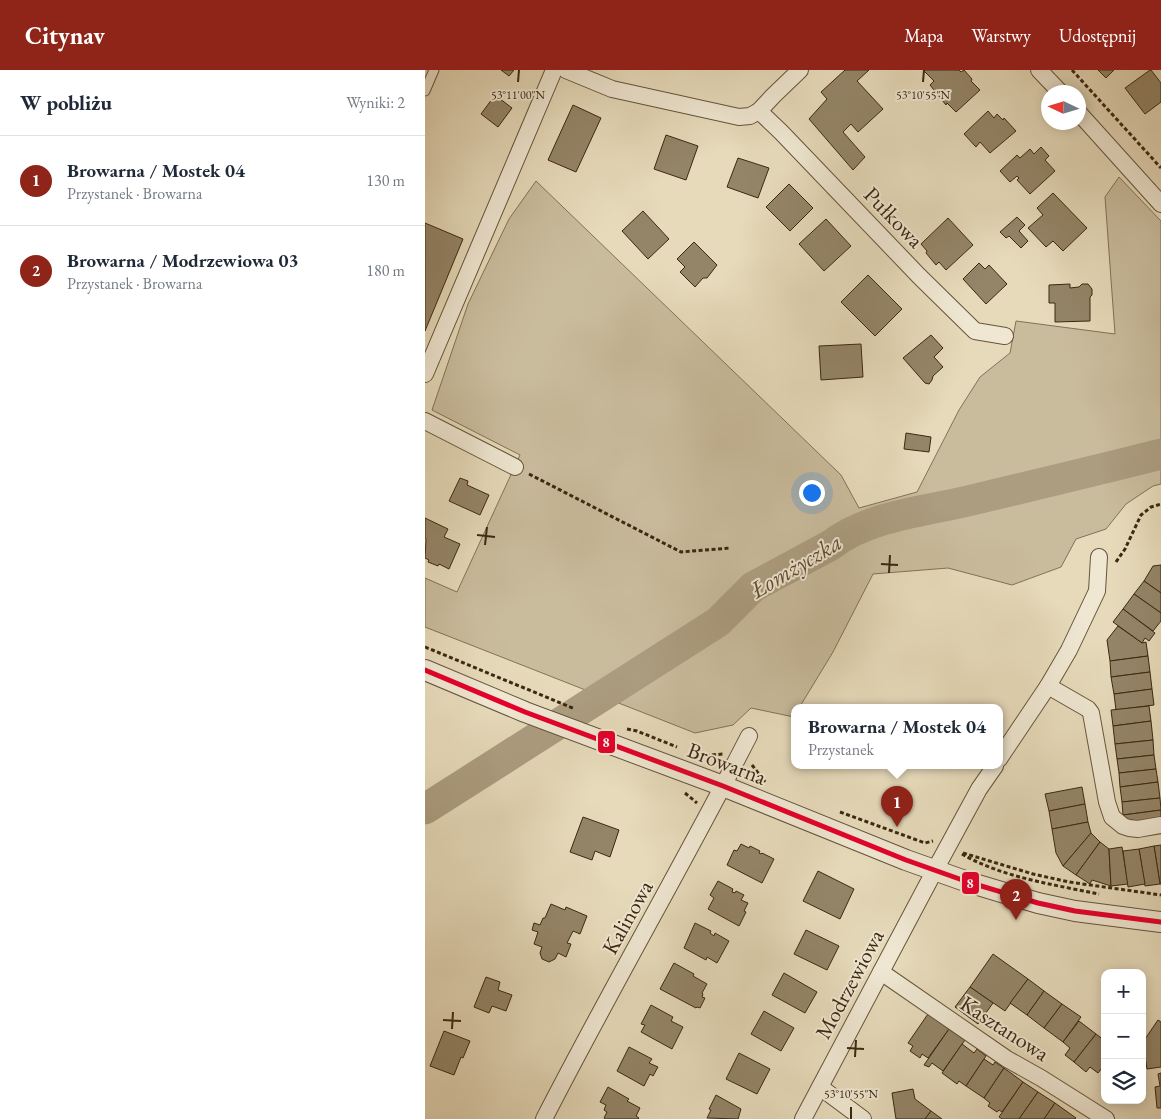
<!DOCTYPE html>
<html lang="pl">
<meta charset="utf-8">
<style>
:root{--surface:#fff;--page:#f2f2f3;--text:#1f2937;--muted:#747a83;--line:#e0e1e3;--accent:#8f2418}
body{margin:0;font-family:"EB Garamond",serif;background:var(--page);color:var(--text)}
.controls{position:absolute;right:15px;bottom:15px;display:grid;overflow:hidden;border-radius:10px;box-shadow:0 2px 12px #0003}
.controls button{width:45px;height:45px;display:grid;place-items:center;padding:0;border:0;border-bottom:1px solid var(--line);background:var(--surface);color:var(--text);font:25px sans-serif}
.compass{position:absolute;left:616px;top:15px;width:45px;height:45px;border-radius:50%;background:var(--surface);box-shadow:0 2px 12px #0003;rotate:274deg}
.you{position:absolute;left:386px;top:422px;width:18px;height:18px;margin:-12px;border:4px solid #fff;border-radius:50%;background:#1a73e8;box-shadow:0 0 0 8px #1a73e833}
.badge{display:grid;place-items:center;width:32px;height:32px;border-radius:50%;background:var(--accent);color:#fff;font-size:16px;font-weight:700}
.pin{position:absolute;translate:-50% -41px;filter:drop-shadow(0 1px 2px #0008)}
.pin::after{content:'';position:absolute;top:26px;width:18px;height:15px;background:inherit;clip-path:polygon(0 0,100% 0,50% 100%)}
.popup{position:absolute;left:366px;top:634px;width:212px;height:65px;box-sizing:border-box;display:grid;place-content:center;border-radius:10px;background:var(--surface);filter:drop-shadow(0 1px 4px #0005);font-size:16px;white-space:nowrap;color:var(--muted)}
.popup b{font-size:19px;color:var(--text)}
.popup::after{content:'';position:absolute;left:50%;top:100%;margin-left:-10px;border:10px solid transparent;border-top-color:var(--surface)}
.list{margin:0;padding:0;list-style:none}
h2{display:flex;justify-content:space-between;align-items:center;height:65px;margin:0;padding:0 20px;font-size:21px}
h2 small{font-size:16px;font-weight:400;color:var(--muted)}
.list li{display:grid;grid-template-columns:32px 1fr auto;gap:15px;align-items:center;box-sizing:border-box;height:90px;padding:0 20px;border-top:1px solid var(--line)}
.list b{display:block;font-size:19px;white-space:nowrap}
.list p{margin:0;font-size:16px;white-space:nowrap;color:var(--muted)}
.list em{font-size:16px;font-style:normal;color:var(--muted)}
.icon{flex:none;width:28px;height:28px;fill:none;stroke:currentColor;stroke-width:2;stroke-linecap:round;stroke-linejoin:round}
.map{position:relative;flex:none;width:736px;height:1049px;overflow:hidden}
header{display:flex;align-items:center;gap:30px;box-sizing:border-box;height:70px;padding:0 25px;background:var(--accent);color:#fff}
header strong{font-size:24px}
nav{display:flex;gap:28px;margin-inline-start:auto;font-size:18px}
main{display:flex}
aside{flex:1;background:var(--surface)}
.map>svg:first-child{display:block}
</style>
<header>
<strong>Citynav</strong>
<nav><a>Mapa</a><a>Warstwy</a><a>Udostępnij</a></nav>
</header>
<main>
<aside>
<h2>W pobliżu<small>Wyniki: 2</small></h2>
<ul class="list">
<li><span class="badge">1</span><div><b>Browarna / Mostek 04</b><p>Przystanek · Browarna</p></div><em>130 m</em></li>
<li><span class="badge">2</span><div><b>Browarna / Modrzewiowa 03</b><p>Przystanek · Browarna</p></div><em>180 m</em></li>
</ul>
</aside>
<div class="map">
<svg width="736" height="1049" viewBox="0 0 736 1049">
<rect width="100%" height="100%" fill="#e6daba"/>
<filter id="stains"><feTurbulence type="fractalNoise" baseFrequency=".004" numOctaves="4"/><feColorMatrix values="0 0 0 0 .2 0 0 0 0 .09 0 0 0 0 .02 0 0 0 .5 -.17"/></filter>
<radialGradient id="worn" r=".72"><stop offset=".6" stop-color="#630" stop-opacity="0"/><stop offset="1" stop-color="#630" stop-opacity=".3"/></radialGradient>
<polygon fill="#c9bc9d" stroke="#827256" points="694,107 736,151 736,414 728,416 701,434 681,459 651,469 636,497 587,515 523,498 448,504 408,582 374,638 370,638 369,647 326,638 308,655 270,663 0,557 0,508 32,522 95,385 7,340 43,234 84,149 111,111 416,405 434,438 492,422 534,340 555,307 585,283 591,251 690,264 680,127"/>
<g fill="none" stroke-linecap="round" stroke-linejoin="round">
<path stroke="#ac9d80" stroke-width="31" d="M0 739 293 552 328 517 406 475C442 446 502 441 547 430 610 415 673 400 736 384"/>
</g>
<g fill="#948568" stroke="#3b2810">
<polygon points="76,0 89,0 84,6"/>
<polygon points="420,0 444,0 432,11 458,39 433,62 426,54 418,62 440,87 428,100 384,49 402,29 396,22"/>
<polygon points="498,0 534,0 536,2 539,0 547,9 546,11 555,20 531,42 522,33 521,35 505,15 509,11"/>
<polygon points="673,0 689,0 681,8"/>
<polygon points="725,0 726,0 736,13 736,32 720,44 700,18"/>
<polygon points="70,25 87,38 73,57 56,44"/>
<polygon points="148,35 176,48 151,102 123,90"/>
<polygon points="563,41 569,48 572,44 578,50 579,48 591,61 565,83 555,72 551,77 539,64"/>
<polygon points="241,65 273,76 261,110 229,99"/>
<polygon points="616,77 624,86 620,90 630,101 605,124 592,110 594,108 592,106 585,112 575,101 592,85 595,88 605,79 609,84"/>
<polygon points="313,88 344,98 333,128 302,117"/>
<polygon points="364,114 388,138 365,161 341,137"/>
<polygon points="628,123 662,158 638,181 628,171 621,177 603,158 618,145 612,138"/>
<polygon points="218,141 244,169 223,189 197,161"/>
<polygon points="592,147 600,155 594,161 603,171 596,178 584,166 581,168 575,162"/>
<polygon points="523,148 548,175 521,200 514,192 511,195 501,183 502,181 496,174"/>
<polygon points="401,149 426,176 399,201 374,174"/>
<polygon points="0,153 38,169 0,261"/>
<polygon points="269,172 292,195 282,208 278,208 270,217 255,202 260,197 252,189"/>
<polygon points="554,193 560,199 564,195 582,214 561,234 538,209"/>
<polygon points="443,205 477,239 450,266 416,232"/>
<polygon points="645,214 645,218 654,217 657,214 663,214 667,219 667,225 665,227 665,251 630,252 630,233 624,233 624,215"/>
<polygon points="506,265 518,278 509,287 518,297 508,306 507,310 504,314 500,313 478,288"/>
<polygon points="436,274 438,307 396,310 394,276"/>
<polygon points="481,363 506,367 504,382 479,379"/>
<polygon points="35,408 43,411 42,415 64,425 55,445 24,431"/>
<polygon points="0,448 23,459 19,467 35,474 24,499 14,494 13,496 3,492 4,490 0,488 1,469 0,468"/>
<polygon points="736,495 736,523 719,511 728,496"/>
<polygon points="719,511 736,523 736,543 709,524"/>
<polygon points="709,524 736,543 736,551 728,561 698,539"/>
<polygon points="698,539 730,563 724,571 720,568 717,573 688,552"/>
<polygon points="693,556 717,573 721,572 723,586 685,591 682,570"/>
<polygon points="723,586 725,602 686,607 685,591"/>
<polygon points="725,602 727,619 689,624 686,607"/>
<polygon points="727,619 729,635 691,640 689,624"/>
<polygon points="724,636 726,651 688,656 686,640"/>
<polygon points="726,651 728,670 690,674 688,656"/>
<polygon points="728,670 729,685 692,689 690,674"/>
<polygon points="729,685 731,699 694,703 692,689"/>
<polygon points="731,699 733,712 695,717 694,703"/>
<polygon points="733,712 735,728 697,732 695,717"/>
<polygon points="657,717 660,734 624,741 620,724"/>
<polygon points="735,728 736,740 698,745 697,732"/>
<polygon points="660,734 663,752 627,759 624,741"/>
<polygon points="736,740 736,752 700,756 698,745"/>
<polygon points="158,747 194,760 185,787 170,781 167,790 145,782"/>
<polygon points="663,752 666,763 638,796 631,783 627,759"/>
<polygon points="666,763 675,772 651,805 638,796"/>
<polygon points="675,772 684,779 686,816 667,810 665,814 651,805"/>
<polygon points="316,774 324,778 325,776 335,781 334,783 336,784 337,783 349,789 337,813 302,795 309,780 312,781"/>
<polygon points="736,775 736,814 735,814 729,776"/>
<polygon points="729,776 735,814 720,816 714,779"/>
<polygon points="697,777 703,814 686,816 684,779"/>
<polygon points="714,779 720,814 703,817 698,781"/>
<polygon points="393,801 429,819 415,849 378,831"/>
<polygon points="293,811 308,819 307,822 310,823 311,821 319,825 316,830 323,833 319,841 321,842 314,856 283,839 289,828 285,825"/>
<polygon points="126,834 140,840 141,837 162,846 155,864 148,861 142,873 146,874 141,887 133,883 130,889 124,892 117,889 115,883 117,877 109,874 113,862 107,860 109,853 115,855 118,848 120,848"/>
<polygon points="270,853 286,861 285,863 289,866 290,863 304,871 292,893 282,887 281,890 259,878"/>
<polygon points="381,860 414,876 402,900 369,884"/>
<polygon points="568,884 603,909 580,941 545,917"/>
<polygon points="249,893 269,904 268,906 282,914 277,923 278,924 277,927 280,928 275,938 272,937 271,938 235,919"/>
<polygon points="359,903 392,922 380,943 347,925"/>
<polygon points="61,907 75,912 73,920 87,925 81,941 67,936 64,943 49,937"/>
<polygon points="603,909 619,921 602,945 585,933"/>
<polygon points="545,917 568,933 553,954 530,937"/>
<polygon points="619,921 637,934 619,958 602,945"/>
<polygon points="637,934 656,947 638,972 619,958"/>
<polygon points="226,935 248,947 246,951 258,957 247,979 216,962 220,955 216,954"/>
<polygon points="339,941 369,958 356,981 326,964"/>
<polygon points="503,944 524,959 503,988 497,984 495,988 485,981 488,976 483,973"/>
<polygon points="733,950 736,952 736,997 722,999 718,972"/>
<polygon points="654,951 671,964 649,992 640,985 645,978 638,972"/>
<polygon points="524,959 540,970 518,1001 507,993 504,997 499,995"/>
<polygon points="19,961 45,971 38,988 36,987 29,1005 5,996"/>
<polygon points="671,964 680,971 680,994 673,1003 665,997 661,1002 649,992"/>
<polygon points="537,974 549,983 552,979 561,986 541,1016 534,1011 532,1014 517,1003"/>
<polygon points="204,977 227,989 224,993 233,997 228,1006 225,1004 219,1016 192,1001"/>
<polygon points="314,983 345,999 332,1024 301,1009"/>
<polygon points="559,989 568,995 570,992 579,998 559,1028 541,1016"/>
<polygon points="579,998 598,1012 577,1042 574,1040 572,1042 563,1036 565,1033 559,1028"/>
<polygon points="736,1003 736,1038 732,1038 730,1017 735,1016 733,1004"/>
<polygon points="598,1012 613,1022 594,1049 577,1049 574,1047"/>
<polygon points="183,1017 204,1029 202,1031 215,1038 211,1046 214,1048 213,1049 181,1049 179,1048 182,1042 179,1040 181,1035 175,1032"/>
<polygon points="488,1019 490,1029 506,1041 500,1049 471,1049 467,1023"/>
<polygon points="613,1022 630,1033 619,1049 594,1049"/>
<polygon points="291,1025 316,1039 313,1049 282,1048 286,1040 284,1039"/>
<polygon points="630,1033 651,1048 650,1049 619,1049"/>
<polygon points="506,1041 517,1049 500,1049"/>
</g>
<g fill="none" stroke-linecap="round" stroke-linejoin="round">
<defs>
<polyline id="service" points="0,21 9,0"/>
<g id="minor">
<polyline points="141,0 187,19 314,47 325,46 334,41 348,26 375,0"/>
<polyline points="614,0 635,22"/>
<polyline points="334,41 356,62 494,206 550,261 580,266"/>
<polyline points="654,43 736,134"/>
<polyline points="0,304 129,0"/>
<polyline points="0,351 90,397"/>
<polyline points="623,616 663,639 666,643 682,732 687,747 698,756 704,758 713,759 736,755"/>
<polyline points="574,689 623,616 644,580 672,521 674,487"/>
<polyline points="456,902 582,989 616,1008 681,1049"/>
<polyline points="395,1017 438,1049"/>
<path d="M119 1049C185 920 258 795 324 666"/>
<polyline points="378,1049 510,800 554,719 570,696"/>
</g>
<polyline id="tertiary" points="0,600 100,642 298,716 481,790 543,812 613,833 650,841 736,852"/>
</defs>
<use href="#service" stroke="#66543a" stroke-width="11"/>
<use href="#minor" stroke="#66543a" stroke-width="18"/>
<use href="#tertiary" stroke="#66543a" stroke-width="22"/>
<g stroke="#3b2810" stroke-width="3" stroke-dasharray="4 2.5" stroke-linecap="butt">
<polyline points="647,0 736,98"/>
<polyline points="104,404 256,482 305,478"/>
<polyline points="691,492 700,479 716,445 726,437 736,434"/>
<polyline points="0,577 150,639"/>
<polyline points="202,659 212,661 252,677"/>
<polyline points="274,686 298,684"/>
<polyline points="327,695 340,712"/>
<polyline points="260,723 272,733"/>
<polyline points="415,742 500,773 508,771"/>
<polyline points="538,783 608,804 644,812 736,825"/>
<path d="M537 784C576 807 630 815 674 824"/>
</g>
<use href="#service" stroke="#efe7d2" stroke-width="9"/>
<use href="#minor" stroke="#efe7d2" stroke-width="16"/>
<use href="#tertiary" stroke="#efe7d2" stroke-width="20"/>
<defs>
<polyline id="bus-1" points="0,600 100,642 298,716 481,790 543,812 613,833 650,841 736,852"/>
</defs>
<use href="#bus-1" stroke="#efe7d2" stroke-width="9"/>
<use href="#bus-1" stroke="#e4002b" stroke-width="5"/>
</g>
<path fill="none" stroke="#3b2810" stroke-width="2" d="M93 12 94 0M498 12 499 0M52 465 70 467M60 475 62 457M456 494 473 495M464 503 465 485M18 950 36 951M27 959 28 942M422 978 439 979M430 987 431 970M426 1049V1037"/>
<g text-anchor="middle" stroke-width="4" stroke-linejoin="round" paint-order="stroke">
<g font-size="22" fill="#3b2810" stroke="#efe7d2">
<text transform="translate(469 147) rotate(46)" y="8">Pułkowa</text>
<text transform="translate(302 693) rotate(21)" y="8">Browarna</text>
<text transform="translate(202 847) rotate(-61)" y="8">Kalinowa</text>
<text transform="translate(424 914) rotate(-62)" y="8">Modrzewiowa</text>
<text transform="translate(580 958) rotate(33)" y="8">Kasztanowa</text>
</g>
<g font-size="24" font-style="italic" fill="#5d4b32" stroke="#efe7d2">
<text transform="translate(371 496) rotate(-31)" y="8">Łomżyczka</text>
</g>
</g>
<g font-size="12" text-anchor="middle" fill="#3b2810" stroke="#efe7d2" stroke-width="4" stroke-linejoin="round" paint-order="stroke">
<text x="93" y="29">53°11'00"N</text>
<text x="498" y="29">53°10'55"N</text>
<text x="426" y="1028">53°10'55"N</text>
</g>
<g stroke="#efe7d2" stroke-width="2">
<rect x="172" y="660" width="19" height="24" rx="5" fill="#e4002b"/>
<rect x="536" y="801" width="19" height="24" rx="5" fill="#e4002b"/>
</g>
<g font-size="14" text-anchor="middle" font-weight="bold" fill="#fff">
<text x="181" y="677">8</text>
<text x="545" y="818">8</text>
</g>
<rect width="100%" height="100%" filter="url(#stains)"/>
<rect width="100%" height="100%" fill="url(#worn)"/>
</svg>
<div class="controls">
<button>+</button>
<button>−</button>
<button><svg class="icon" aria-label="layers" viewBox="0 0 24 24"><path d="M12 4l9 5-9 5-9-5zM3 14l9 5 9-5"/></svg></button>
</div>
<svg class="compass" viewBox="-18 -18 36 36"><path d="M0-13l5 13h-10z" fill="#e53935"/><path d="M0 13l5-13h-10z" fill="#747a83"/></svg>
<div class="you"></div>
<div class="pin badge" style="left:472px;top:757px">1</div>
<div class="popup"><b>Browarna / Mostek 04</b>Przystanek</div>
<div class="pin badge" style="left:591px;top:850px">2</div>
</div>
</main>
